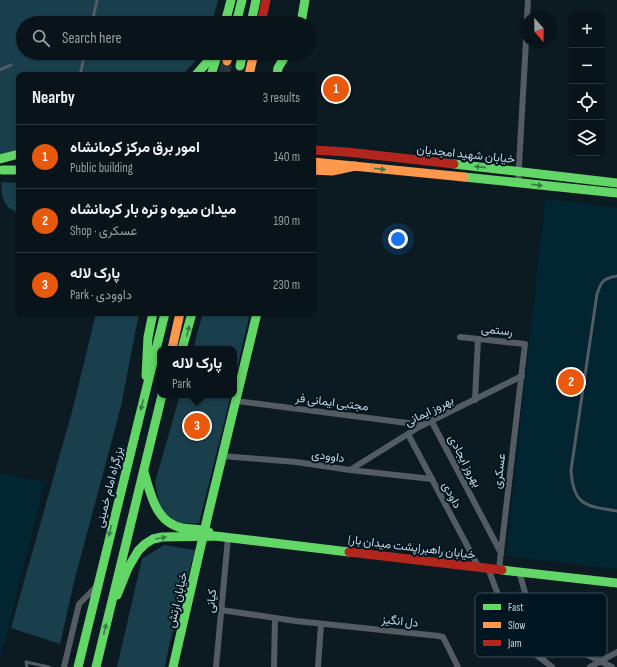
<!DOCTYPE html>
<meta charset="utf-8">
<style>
:root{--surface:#081419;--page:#111d22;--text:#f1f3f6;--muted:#989ea2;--line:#293338;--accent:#ea580c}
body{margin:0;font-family:"Sofia Sans Condensed",Vazirmatn,sans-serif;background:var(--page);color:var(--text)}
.controls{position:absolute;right:12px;top:12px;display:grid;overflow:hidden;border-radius:8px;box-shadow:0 1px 3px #0004}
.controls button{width:36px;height:36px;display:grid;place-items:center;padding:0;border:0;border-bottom:1px solid var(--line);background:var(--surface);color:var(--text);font:20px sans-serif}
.compass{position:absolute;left:521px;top:12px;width:36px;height:36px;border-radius:50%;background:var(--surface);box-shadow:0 1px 3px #0004;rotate:159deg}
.you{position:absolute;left:398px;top:239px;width:14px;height:14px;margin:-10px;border:3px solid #fff;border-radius:50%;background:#1a73e8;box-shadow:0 0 0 6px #1a73e833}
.badge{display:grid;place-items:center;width:26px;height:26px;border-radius:50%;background:var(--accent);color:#fff;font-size:13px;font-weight:700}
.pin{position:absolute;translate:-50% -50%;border:2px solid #fff;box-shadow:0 1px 4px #0006}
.popup{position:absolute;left:157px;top:346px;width:80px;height:52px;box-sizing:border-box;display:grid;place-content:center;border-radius:8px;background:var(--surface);filter:drop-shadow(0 1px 3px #0005);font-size:13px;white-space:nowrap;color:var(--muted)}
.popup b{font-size:15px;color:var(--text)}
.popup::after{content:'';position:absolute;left:50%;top:100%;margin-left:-8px;border:8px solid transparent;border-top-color:var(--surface)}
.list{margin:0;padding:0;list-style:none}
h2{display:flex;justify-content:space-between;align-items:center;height:52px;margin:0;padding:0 16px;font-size:17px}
h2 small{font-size:13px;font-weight:400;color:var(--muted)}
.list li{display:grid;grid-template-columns:26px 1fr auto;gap:12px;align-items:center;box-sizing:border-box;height:64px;padding:0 16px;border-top:1px solid var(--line)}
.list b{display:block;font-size:15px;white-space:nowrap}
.list p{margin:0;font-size:13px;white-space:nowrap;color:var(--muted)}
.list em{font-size:13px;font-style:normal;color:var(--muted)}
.icon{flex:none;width:22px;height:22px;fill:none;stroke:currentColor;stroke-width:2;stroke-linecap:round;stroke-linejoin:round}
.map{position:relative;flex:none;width:617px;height:667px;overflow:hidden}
.search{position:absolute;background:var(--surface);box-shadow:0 1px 3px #0004;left:16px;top:16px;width:300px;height:44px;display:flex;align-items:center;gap:10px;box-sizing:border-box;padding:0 14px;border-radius:22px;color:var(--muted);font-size:15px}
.panel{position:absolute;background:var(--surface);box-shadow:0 1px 3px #0004;left:16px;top:72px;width:300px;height:244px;border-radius:8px}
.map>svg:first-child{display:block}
</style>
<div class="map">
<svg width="617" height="667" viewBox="0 0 617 667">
<rect width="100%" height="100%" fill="#0b1b21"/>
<g fill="#012531">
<polygon points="545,199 617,207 617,569 506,556"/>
<polygon points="0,473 45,482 0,660"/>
</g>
<g fill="#1a3f4c">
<polygon points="0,0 218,0 212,23 23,23 23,53 203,53 182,75 19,75 19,155 0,159"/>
<path d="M1 182 19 183V213C3 208 2 197 1 182Z"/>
<polygon points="96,313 139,313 121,406 74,582 60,644 11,628 73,408"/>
<polygon points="203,313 250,313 234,382 234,349 193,349"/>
<polygon points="180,395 231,395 199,523 178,523 160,509 155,482"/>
<polygon points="164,545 195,550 169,646 165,667 117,667 142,559"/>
</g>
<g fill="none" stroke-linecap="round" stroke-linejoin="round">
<polyline stroke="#27373d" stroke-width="11" stroke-dasharray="11 5.5" stroke-linecap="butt" points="224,75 227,61"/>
<g stroke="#525c62" stroke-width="3">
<polyline points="92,23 97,0"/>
<polyline points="0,70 11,65"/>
<polyline points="80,75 85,53"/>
<path d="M617 276C603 278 601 282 597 294L571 470C573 506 586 506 617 511"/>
<polyline points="27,667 26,662 49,667"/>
</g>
<g stroke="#525c62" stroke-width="6">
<polyline points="527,18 528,0"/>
<polyline points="518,183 527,23"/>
<polyline points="460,337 525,344 499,569"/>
<polyline points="475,400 478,339"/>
<polyline points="236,401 423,425"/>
<polyline points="432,422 501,553"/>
<polyline points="408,434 478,566"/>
<polyline points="222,456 296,462 350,470 432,479"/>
<polyline points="350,470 419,427 522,376"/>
<polyline points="488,568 510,627 526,647 552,667"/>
<polyline points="519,571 535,629 612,667"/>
<polyline points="221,610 296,621 439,636 443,637 458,667"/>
<polyline points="571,622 584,623 581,651"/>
<polyline points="64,667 79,604 95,588"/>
<polyline points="216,667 228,538"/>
<polyline points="274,667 275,618"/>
<polyline points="318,667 321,624"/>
<polyline points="590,667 617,652"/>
</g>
<g stroke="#63d668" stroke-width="9">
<polyline points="225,23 231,0"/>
<polyline points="236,23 242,0"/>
<polyline points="251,23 256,0"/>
<polyline points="301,23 305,0"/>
<polyline points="240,66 243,53"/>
<polyline points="196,75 215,53"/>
<polyline points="211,75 218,53"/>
<polyline points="277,75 278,68 287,53"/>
<polyline points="0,159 19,154"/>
<polyline points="454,164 617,183"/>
<polyline points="2,170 19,170"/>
<polyline points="464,177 617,193"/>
<polyline points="182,349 192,313"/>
<polyline points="146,376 148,337 153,313"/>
<path d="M144 472C151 494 155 522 182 528 191 530 201 528 209 532"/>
<polyline points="502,570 617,583"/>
<polyline points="117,595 128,568 138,551 145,544 153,539 162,537 215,536 349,552"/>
<polyline points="78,667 165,313"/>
<polyline points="96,667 162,395"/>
<polyline points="173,667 208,515 257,313"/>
</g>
<g stroke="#ff974d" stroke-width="9">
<polyline points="227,61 229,53"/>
<polyline points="249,75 254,53"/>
<polyline points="313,162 464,177"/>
<polyline points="313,170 332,171 355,166"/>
<polyline points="172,349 180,313"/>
</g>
<g stroke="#b3261e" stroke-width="9">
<polyline points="261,23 266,0"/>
<polyline points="313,150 347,152 454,164"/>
<polyline points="349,552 502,570"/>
</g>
</g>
<defs><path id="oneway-solid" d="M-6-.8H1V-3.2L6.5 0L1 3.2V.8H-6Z"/></defs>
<g fill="#368048">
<use href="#oneway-solid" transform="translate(480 167) rotate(-174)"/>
<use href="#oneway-solid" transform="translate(380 169) rotate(6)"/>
<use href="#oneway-solid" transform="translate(537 185) rotate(6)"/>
<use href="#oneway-solid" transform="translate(188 331) rotate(-76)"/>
<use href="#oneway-solid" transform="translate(142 405) rotate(104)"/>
<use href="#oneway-solid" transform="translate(110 531) rotate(104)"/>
<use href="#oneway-solid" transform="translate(161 538) rotate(-10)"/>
<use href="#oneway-solid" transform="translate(105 629) rotate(-76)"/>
</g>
<g text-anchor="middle" stroke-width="4" stroke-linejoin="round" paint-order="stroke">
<g font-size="12" fill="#c4d4db" stroke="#001620">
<text transform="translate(466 154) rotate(6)" y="4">خیابان شهید امجدیان</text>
<text transform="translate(497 330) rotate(6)" y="4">رستمی</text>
<text transform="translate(332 402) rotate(7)" y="4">مجتبی ایمانی فر</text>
<text transform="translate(429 411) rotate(-27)" y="4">بهروز ایمانی</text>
<text transform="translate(328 456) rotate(8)" y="4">داوودی</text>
<text transform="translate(465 461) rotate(62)" y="4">بهروز ایجادی</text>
<text transform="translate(499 471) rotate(-83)" y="4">عسکری</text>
<text transform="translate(109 487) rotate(-76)" y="4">بزرگراه امام خمینی</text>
<text transform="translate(452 495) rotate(62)" y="4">داودی</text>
<text transform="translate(412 547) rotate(7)" y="4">خیابان راهبر(پشت میدان بار)</text>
<text transform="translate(177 600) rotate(-77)" y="4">خیابان ارتش</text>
<text transform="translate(211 601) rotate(-84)" y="4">کیانی</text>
<text transform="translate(400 621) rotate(6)" y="4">دل انگیز</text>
</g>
</g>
<rect x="475" y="593" width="132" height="64" rx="6" fill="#001620" stroke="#3b4f58" stroke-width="1"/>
<rect x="483" y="604" width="18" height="6" fill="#63d668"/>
<rect x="483" y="622" width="18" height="6" fill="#ff974d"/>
<rect x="483" y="640" width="18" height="6" fill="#b3261e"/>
<g font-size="11" fill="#c4d4db">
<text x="508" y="611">Fast</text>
<text x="508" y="629">Slow</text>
<text x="508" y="647">Jam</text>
</g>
</svg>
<div class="controls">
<button>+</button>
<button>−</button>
<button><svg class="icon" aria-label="locate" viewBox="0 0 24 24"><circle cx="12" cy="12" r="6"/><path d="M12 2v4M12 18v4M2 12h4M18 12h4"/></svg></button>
<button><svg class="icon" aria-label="layers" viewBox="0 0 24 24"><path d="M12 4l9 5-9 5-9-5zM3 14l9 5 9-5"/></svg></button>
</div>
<svg class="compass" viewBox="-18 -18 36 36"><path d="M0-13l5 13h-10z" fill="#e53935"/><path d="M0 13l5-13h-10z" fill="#989ea2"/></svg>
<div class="you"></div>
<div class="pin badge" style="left:336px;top:89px">1</div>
<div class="pin badge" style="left:571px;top:382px">2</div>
<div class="pin badge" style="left:197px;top:426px">3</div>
<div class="popup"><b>پارک لاله</b>Park</div>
<div class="search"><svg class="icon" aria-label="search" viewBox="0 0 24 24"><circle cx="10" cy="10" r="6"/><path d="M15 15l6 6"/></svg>Search here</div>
<section class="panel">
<h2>Nearby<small>3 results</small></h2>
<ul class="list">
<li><span class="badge">1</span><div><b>امور برق مرکز کرمانشاه</b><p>Public building</p></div><em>140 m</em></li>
<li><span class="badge">2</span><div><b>میدان میوه و تره بار کرمانشاه</b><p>Shop · عسکری</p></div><em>190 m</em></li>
<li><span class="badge">3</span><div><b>پارک لاله</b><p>Park · داوودی</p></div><em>230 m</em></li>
</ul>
</section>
</div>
